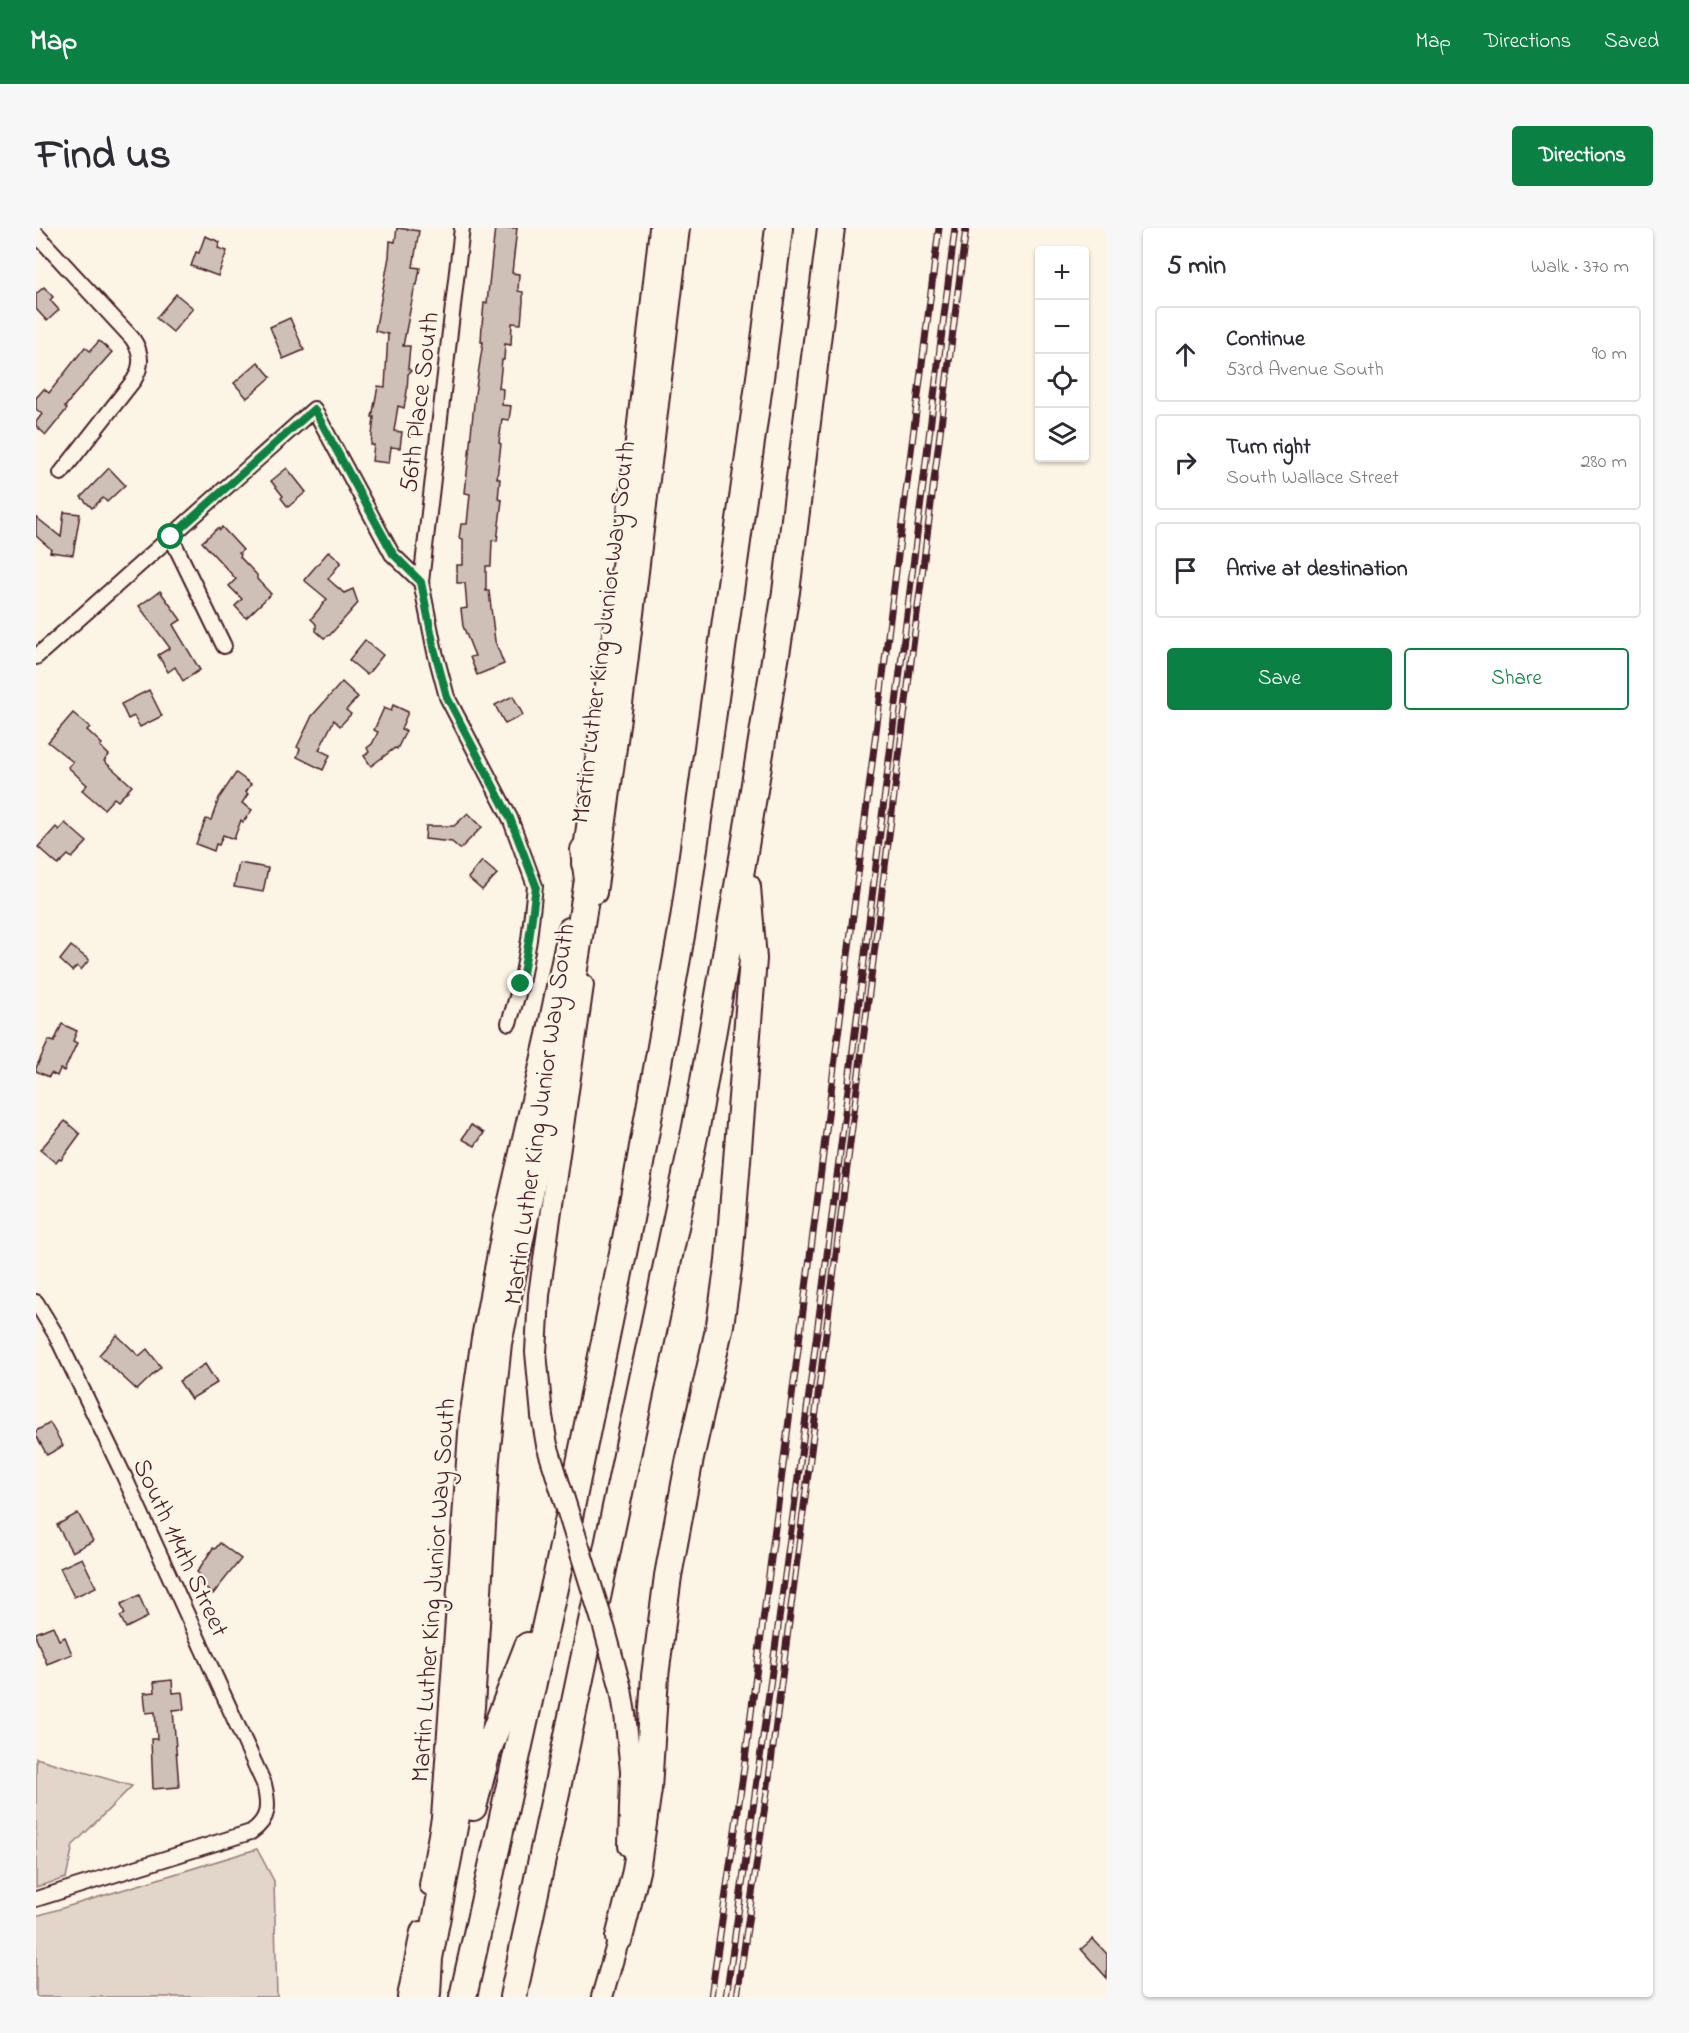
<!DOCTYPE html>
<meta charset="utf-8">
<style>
:root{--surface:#fff;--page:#f7f7f7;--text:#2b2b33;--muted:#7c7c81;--line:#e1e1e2;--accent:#0b8043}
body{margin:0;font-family:"Indie Flower",sans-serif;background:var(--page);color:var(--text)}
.controls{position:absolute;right:18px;top:18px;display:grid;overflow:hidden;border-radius:6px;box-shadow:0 2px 4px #0004}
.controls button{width:54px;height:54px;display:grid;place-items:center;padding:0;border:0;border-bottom:2px solid var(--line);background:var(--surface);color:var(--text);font:30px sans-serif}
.stop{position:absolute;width:18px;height:18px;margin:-14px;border:4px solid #0b8043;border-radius:50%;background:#fff}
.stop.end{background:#0b8043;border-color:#fff;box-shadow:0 2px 6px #0008}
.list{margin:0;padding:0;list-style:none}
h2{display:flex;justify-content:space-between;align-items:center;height:78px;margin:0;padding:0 24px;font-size:26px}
h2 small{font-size:20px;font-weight:400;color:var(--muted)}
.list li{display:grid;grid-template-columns:39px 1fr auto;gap:18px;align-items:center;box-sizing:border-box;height:96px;margin:0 12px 12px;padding:0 12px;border:2px solid var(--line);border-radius:6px}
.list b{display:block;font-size:22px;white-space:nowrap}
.list p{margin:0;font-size:20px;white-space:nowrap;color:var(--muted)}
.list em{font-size:20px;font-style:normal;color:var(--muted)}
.actions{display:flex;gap:12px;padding:18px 24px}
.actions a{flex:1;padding:14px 0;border:2px solid var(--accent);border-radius:6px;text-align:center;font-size:21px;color:var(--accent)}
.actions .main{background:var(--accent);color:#fff}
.icon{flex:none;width:33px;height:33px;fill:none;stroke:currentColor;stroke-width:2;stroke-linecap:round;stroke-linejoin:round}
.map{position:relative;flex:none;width:1071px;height:1769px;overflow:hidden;border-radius:6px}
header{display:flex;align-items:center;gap:36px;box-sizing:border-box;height:84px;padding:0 30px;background:var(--accent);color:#fff}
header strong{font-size:28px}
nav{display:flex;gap:33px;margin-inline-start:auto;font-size:21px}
.intro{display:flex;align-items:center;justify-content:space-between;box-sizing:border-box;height:144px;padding:0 36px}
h1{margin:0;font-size:42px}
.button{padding:15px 27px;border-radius:6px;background:var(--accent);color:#fff;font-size:21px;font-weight:700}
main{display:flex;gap:36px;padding:0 36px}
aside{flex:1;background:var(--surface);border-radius:6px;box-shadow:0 2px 4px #0004}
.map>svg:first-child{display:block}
</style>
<header>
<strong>Map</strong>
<nav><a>Map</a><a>Directions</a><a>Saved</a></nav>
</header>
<div class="intro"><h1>Find us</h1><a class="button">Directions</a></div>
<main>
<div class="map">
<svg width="1071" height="1769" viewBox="0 0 1071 1769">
<rect width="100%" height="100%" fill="#fcf5e5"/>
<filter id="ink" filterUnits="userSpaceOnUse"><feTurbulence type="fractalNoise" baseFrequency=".0167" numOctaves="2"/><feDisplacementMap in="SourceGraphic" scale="12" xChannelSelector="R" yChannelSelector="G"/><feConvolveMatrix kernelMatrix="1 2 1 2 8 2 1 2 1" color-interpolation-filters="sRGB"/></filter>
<g filter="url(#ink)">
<g fill="#e2d5ca" stroke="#967a7a" stroke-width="1.5">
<polygon points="0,1530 96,1558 37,1617 30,1650 0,1659"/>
<polygon points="221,1621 238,1653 241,1769 0,1769 0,1688"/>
</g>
<g fill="#cfc0b7" stroke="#4a1f2b" stroke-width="1.5">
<polygon points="361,0 383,3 377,39 384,40 381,57 379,57 367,118 374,118 372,140 375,143 372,146 371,163 368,180 362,178 358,203 366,204 364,220 355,219 353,235 336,233 338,217 335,217 338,189 336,189 342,158 349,159 352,106 339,103 353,29 354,13 359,14"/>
<polygon points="459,0 481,0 476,45 483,46 482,63 487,64 487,73 485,96 476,95 475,117 469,116 468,132 466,132 463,160 467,161 466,177 475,178 473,192 466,191 463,215 465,216 461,250 464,251 462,271 466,272 461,313 456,312 455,338 450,338 450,363 453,363 459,413 468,436 441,447 434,429 439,428 427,398 425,381 431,380 429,355 421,355 421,337 427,337 427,311 423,310 425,296 431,296 434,266 429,265 439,166 447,114 445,114 446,97 448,75 451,75"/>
<polygon points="169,8 184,14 182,20 191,23 182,48 155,38 160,24 163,25"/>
<polygon points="8,59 17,69 14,72 23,82 11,93 0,81 0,66"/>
<polygon points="140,66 157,80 137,104 120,90"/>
<polygon points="254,90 268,122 247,131 234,99"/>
<polygon points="63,113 76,124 37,168 29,179 31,181 10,207 0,198 0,194 6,186 0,181 0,170 8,161 13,165 49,119 54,123"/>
<polygon points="222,134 235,149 211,170 198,155"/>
<polygon points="73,240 89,257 71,274 67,270 56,280 45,269"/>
<polygon points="251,240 270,264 252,279 245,270 247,268 235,253"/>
<polygon points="28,284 44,286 37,327 14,324 15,321 0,308 0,289 25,309"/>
<polygon points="186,299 207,322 203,325 205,327 204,329 221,347 221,351 235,366 210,390 199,378 206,371 193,358 200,351 166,314 182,300 184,302"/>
<polygon points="293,323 305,334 292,351 308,365 317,361 322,375 294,407 288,410 280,403 280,396 275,391 291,371 268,352"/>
<polygon points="124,363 145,392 137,397 164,442 147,453 139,439 132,444 122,427 134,420 103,378"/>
<polygon points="329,412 347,427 331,447 313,432"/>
<polygon points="306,454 322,469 310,482 315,486 304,498 298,492 283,522 294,527 287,542 261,529 264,521 261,519 276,488"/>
<polygon points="113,462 126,488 104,499 98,488 92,491 85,476"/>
<polygon points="477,468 487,487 469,496 459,477"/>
<polygon points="357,477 372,484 365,501 370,503 361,521 359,520 335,538 328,528 333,524 331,520 336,516 342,504 338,502 348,480 355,483"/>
<polygon points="37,485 54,499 51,502 66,516 64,518 73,527 68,533 96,558 82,573 78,570 68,581 46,562 51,557 32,539 37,534 12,514"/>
<polygon points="200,545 215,556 210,564 212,566 206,575 216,582 207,594 205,592 198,611 187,607 183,617 180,616 178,623 160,616 170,591 175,592 183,570"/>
<polygon points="432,585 446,599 424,621 416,614 389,611 390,598 418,598"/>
<polygon points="29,595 51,614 36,630 32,627 22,637 2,619 20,599 23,602"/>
<polygon points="446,633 461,646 446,662 432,650"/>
<polygon points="203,635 232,640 227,664 198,659"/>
<polygon points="35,718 53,732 45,742 41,738 36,743 24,732"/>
<polygon points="26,796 41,803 37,813 41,815 28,843 24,841 21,848 15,845 13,849 0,843 0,840 13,812 18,814"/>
<polygon points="29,893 44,906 25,932 23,931 20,935 4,922"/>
<polygon points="435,897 448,905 439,918 426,911"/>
<polygon points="81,1107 103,1128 111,1121 125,1139 101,1162 63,1127"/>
<polygon points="169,1136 181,1155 155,1171 143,1153"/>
<polygon points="14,1195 27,1218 11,1227 0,1207 0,1203"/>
<polygon points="42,1285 57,1313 36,1324 21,1297"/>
<polygon points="184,1315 205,1331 177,1366 164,1356 168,1351 161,1344 177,1320 179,1321"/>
<polygon points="46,1330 60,1359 38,1369 24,1340"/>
<polygon points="103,1367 112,1389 90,1400 84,1388 89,1386 85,1376"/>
<polygon points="17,1398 23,1412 29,1409 36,1426 11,1436 0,1410 0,1405"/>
<polygon points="136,1452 137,1465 146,1464 148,1481 137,1482 143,1559 117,1561 115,1511 121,1511 119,1484 110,1485 108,1465 119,1464 118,1454"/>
<polygon points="1057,1711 1071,1726 1071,1750 1045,1721"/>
</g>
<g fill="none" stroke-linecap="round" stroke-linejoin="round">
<defs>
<g id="minor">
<path d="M0 6 96 110C106 124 107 137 98 152L25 245"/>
<polyline points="135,309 188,418"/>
<polyline points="385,354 426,0"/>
<polyline points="0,429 278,181 356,326 385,354 399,424 411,469 474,590 499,658 493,712 485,756 473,795"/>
<path d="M0 1074 20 1107 88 1248 228 1556C233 1577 234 1591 215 1604L0 1671"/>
</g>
<g id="secondary">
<polyline points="546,636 586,338 624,0"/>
<polyline points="560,665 588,461 643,0"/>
<polyline points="506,1188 500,1124 503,1067 547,757"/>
<polyline points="589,1486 595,1543 593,1618"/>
<polyline points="394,1657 406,1590 434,1191 446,1110 468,994 511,807 533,700"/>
<polyline points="372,1769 385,1704"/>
<polyline points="566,1769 583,1710 584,1695"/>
</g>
<g id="motorway">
<polyline points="437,1579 451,1524 492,1418"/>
<polyline points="583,1710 600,1643 612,1561 619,1448 632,1348 653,1235 684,1097 693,1033 717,731 711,659"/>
<polyline points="391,1766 393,1730 425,1562 435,1479 450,1230 462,1115 492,974 536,753 552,652 548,622"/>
<polyline points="427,1769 524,1333 594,991 648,691 727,128 743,0"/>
<polyline points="477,1769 660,899 708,624 750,364 795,0"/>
</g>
</defs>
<use href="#minor" stroke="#4a1f2b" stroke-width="18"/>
<use href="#secondary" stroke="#4a1f2b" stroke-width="24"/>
<use href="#motorway" stroke="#4a1f2b" stroke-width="30"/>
<use href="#minor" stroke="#fcf5e5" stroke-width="14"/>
<use href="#secondary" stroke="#fcf5e5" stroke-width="20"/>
<use href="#motorway" stroke="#fcf5e5" stroke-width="26"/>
<defs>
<g id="rail">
<polyline points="675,1769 708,1540 782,967 903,0"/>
<path d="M690 1769C776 1181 845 590 919 0"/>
<polyline points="701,1769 733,1550 773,1239 930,0"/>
</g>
</defs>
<use href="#rail" stroke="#4a1f2b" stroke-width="7"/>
<use href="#rail" stroke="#fcf5e5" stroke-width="4.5" stroke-dasharray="14" stroke-linecap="butt"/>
<defs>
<polyline id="secondary-bridge" points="506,1188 511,1217 568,1399 585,1461 589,1486"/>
</defs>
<use href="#secondary-bridge" stroke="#4a1f2b" stroke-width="24" stroke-linecap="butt"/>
<use href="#secondary-bridge" stroke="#fcf5e5" stroke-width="20"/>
</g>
</g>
<g fill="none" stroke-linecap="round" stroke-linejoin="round" filter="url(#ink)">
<polyline stroke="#0b8043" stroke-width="8" points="135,309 278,181 357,326 385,354 399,424 411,469 474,590 500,658 493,712 485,756"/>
</g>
<g text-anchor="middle" stroke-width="4.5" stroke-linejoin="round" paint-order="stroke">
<g font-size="26" fill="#4a1f2b" stroke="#fcf5e5">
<text transform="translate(382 174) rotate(-83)" y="9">56th Place South</text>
<text transform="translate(566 404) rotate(-83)" y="9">Martin Luther King Junior Way South</text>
<text transform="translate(502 886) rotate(-82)" y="9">Martin Luther King Junior Way South</text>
<text transform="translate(146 1319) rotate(65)" y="9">South 114th Street</text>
<text transform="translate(396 1362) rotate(-86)" y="9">Martin Luther King Junior Way South</text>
</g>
</g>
</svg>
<div class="controls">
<button>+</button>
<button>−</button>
<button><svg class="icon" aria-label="locate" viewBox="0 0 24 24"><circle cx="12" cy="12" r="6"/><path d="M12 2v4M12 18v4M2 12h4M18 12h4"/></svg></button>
<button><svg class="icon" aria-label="layers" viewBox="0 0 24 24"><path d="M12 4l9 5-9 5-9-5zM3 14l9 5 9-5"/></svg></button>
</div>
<div class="stop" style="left:135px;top:309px"></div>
<div class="stop end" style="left:485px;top:756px"></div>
</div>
<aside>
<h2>5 min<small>Walk · 370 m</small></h2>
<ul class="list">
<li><svg class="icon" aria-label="ahead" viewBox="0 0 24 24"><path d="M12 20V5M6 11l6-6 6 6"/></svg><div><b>Continue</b><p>53rd Avenue South</p></div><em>90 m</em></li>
<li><svg class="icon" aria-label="right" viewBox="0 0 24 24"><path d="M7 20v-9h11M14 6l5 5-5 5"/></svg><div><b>Turn right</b><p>South Wallace Street</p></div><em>280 m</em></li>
<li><svg class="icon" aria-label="arrive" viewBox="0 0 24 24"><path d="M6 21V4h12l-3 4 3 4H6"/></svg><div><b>Arrive at destination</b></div></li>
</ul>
<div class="actions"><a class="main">Save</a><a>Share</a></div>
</aside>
</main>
